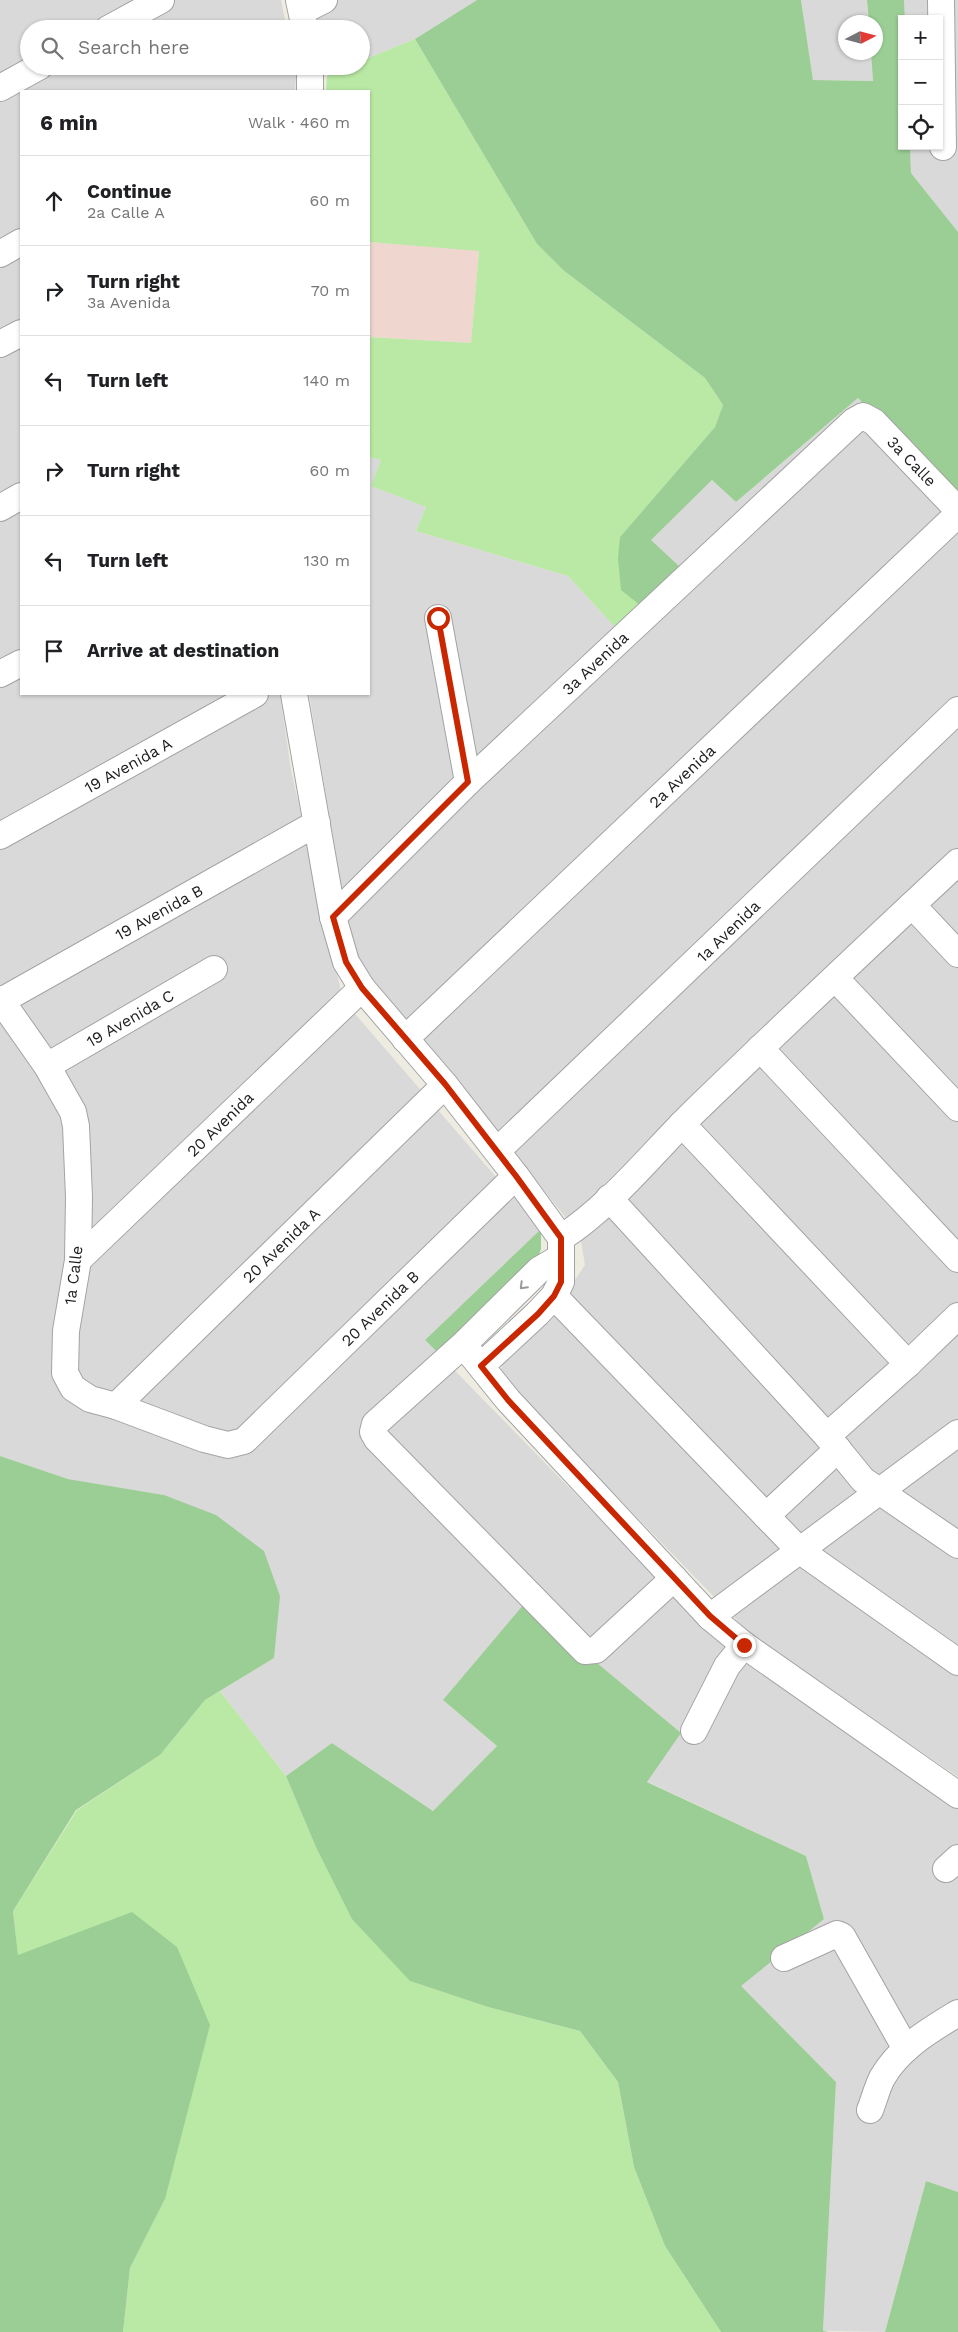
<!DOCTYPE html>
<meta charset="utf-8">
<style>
:root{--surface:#fff;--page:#f2f2f2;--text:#202124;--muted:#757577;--line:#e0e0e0}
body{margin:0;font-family:"Work Sans",sans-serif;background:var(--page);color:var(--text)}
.controls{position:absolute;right:15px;top:15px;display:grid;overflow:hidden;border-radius:0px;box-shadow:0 1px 4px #0004}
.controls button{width:45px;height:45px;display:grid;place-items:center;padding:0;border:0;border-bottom:1px solid var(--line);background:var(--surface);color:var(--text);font:25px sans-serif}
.compass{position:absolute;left:838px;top:15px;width:45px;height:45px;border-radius:50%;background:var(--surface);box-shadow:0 1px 4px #0004;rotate:84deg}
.stop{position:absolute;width:15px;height:15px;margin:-11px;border:4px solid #c82700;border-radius:50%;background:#fff}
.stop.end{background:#c82700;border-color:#fff;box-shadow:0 1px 5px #0008}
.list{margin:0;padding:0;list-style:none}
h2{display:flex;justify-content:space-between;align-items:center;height:65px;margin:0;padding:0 20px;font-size:21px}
h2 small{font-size:16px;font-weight:400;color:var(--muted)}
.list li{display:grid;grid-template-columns:32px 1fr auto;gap:15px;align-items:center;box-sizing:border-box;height:90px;padding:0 20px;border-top:1px solid var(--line)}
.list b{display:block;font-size:19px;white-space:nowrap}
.list p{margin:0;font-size:16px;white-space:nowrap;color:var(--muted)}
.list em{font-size:16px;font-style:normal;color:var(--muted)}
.icon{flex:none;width:28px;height:28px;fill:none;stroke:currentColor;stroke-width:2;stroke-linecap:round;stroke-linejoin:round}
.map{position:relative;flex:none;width:958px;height:2332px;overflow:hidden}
.search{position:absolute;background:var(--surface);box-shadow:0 1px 4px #0004;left:20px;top:20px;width:350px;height:55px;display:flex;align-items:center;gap:12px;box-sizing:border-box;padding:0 18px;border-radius:28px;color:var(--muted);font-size:19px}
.panel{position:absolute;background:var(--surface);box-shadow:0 1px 4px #0004;left:20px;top:90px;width:350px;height:605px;border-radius:0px}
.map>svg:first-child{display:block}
</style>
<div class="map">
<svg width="958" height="2332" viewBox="0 0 958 2332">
<rect width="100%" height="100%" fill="#eeece1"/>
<g fill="#dad9d9">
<polygon points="0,0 281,0 287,29 29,29 29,66 294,66 296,76 295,91 21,91 21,694 280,694 291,770 343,1000 541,1229 425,1340 727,1649 958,1809 958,2192 926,2181 885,2332 823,2331 836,2082 740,1986 824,1919 806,1856 646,1781 443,1700 497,1746 433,1811 332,1743 286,1776 220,1691 274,1658 164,1495 68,1479 0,1456"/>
<polygon points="310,0 477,0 415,39 361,61 361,29 316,29"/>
<polygon points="801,0 867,0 869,22 846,22 846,52 871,53 873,81 813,80"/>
<polygon points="904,0 958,0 958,232 911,173 910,146 939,146 939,19 905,19"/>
<polygon points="858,398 958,500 958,1777 753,1637 499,1375 505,1358 570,1287 585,1265 580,1235 353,957 309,694 369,694 369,457 381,460 372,486 426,507 416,531 568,576 616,628 680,567 650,540 712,480 736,502"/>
</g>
<polygon fill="#efd7d0" points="369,242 479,250 471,343 369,337"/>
<g fill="#bae9a5">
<polygon points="415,39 537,244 563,270 705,378 723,405 715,427 620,537 640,605 616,628 568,576 416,531 426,507 371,486 381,460 369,457 369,337 471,343 479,251 369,242 369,91 326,91 327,76 350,66 361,66 361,61"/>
<polygon points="220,1691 286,1776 315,1845 410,1981 488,2007 580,2031 618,2082 634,2167 665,2246 721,2332 123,2332 130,2268 165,2199 57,1942 18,1956 13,1911 77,1810 160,1755 205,1700"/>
</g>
<g fill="#9bce95">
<polygon points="477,0 801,0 813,80 873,81 871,53 876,52 876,22 869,22 867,0 904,0 905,19 902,19 902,146 910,146 911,173 958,232 958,500 858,398 736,502 712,480 651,540 680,567 640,605 621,590 618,558 620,537 715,427 723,405 705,378 563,270 537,244 415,39"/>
<polygon points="541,1229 541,1249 534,1269 441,1356 425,1340"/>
<polygon points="0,1456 68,1479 164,1495 216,1515 264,1551 280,1596 274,1658 205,1700 160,1755 76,1810 13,1911 18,1955 132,1912 177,1947 210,2025 165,2199 130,2268 123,2332 0,2332"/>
<polygon points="525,1603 681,1733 647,1782 806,1856 824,1919 741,1986 836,2082 823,2331 829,2332 721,2332 665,2246 634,2167 618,2082 580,2031 488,2007 410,1981 352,1919 315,1845 286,1776 332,1743 433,1811 497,1746 443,1700"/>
<polygon points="926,2181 958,2192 958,2332 885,2332"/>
</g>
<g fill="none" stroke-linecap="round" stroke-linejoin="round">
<defs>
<g id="minor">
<polyline points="299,0 305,29"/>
<polyline points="941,0 943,147"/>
<polyline points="302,11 324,0"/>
<polyline points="108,29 161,0"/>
<polyline points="0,88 40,66"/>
<polyline points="310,91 310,66"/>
<polyline points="0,254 21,242"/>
<polyline points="0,344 21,333"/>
<polyline points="0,508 21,496"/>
<polyline points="438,618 468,782"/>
<polyline points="0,674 21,663"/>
<polyline points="294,694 333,917 346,962 362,988 445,1085 516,1176 561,1238 561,1282 554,1296 537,1314 481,1366"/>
<polyline points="0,836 255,694"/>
<polyline points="912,905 958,954"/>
<polyline points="333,917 468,782 854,421 863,416 874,422 958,510"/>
<polyline points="836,979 958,1108"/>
<polyline points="0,999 47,1066 73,1112 76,1126 79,1197 78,1260 66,1331 65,1373 73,1388 90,1399 116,1406 204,1439 228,1445 244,1441 516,1176"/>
<polyline points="1,1001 317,823"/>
<polyline points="405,1039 958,514"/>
<polyline points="760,1048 958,1259"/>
<polyline points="47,1066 214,969"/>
<polyline points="682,1124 908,1364"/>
<polyline points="497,1151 958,710"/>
<polyline points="609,1198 827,1436 863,1480 958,1545"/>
<path d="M561 1238C612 1205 651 1154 695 1111 782 1027 870 944 958 862"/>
<polyline points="561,1257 539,1270 463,1345 375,1424 373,1432 377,1439 585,1651 596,1650 674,1578"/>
<polyline points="78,1260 362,988"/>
<polyline points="554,1296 799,1550 958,1662"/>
<polyline points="470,1353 508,1400 710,1617 744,1645 958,1795"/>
<polyline points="116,1406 445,1085"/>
<polyline points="827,1436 908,1364 958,1316"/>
<polyline points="766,1516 838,1449"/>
<polyline points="710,1617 958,1433"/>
<polyline points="694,1731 727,1666 744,1645"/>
<polyline points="946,1869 958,1858"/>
<polyline points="784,1958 837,1934 842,1936 906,2049"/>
<path d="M870 2110C874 2100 877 2088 882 2078 899 2048 930 2030 958 2013"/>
</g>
</defs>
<use href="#minor" stroke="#a3a3a3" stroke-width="28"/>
<use href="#minor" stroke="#fff" stroke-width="26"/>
</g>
<defs><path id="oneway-chevron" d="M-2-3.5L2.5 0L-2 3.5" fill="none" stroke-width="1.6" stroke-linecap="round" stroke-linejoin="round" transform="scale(1.25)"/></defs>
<use stroke="#999" href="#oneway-chevron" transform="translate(523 1286) rotate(135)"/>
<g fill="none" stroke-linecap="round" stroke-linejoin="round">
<polyline stroke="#c82700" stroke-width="6" points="438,618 468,782 333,917 346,962 362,988 445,1084 516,1176 561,1238 561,1282 554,1296 538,1314 481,1366 508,1400 710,1616 744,1645"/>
</g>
<g text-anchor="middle" stroke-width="4" stroke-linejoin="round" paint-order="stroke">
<g font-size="16" fill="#1c1c1c" stroke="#fff">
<text transform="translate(912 461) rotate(46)" y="6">3a Calle</text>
<text transform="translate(595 663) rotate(-43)" y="6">3a Avenida</text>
<text transform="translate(128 765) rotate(-29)" y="6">19 Avenida A</text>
<text transform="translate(682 776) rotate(-43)" y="6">2a Avenida</text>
<text transform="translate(159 912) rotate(-29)" y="6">19 Avenida B</text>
<text transform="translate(728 931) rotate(-44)" y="6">1a Avenida</text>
<text transform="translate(130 1018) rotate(-30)" y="6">19 Avenida C</text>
<text transform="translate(220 1124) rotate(-44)" y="6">20 Avenida</text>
<text transform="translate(281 1245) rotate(-44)" y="6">20 Avenida A</text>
<text transform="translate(73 1275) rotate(-83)" y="6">1a Calle</text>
<text transform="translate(380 1308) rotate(-44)" y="6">20 Avenida B</text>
</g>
</g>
</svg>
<div class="controls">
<button>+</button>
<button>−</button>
<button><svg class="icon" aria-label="locate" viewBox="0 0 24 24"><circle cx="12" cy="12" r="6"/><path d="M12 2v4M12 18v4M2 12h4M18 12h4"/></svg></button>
</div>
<svg class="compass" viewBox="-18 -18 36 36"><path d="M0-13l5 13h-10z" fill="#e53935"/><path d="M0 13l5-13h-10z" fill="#757577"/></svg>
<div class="stop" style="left:438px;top:618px"></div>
<div class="stop end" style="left:744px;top:1645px"></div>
<div class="search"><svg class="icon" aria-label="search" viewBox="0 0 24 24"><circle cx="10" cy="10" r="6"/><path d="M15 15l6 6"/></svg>Search here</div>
<section class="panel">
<h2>6 min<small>Walk · 460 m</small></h2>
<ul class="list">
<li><svg class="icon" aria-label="ahead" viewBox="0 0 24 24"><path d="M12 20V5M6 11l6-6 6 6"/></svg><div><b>Continue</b><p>2a Calle A</p></div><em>60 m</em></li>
<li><svg class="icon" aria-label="right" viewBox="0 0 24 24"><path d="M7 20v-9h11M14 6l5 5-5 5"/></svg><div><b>Turn right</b><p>3a Avenida</p></div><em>70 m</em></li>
<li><svg class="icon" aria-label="left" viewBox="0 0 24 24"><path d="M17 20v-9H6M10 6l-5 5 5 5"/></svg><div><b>Turn left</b></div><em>140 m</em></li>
<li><svg class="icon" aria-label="right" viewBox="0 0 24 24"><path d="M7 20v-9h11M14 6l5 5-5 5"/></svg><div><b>Turn right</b></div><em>60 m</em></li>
<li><svg class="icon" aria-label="left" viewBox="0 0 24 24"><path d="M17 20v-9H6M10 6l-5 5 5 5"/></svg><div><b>Turn left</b></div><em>130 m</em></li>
<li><svg class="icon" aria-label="arrive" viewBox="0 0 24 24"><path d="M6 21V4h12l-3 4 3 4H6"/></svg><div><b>Arrive at destination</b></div></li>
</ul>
</section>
</div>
